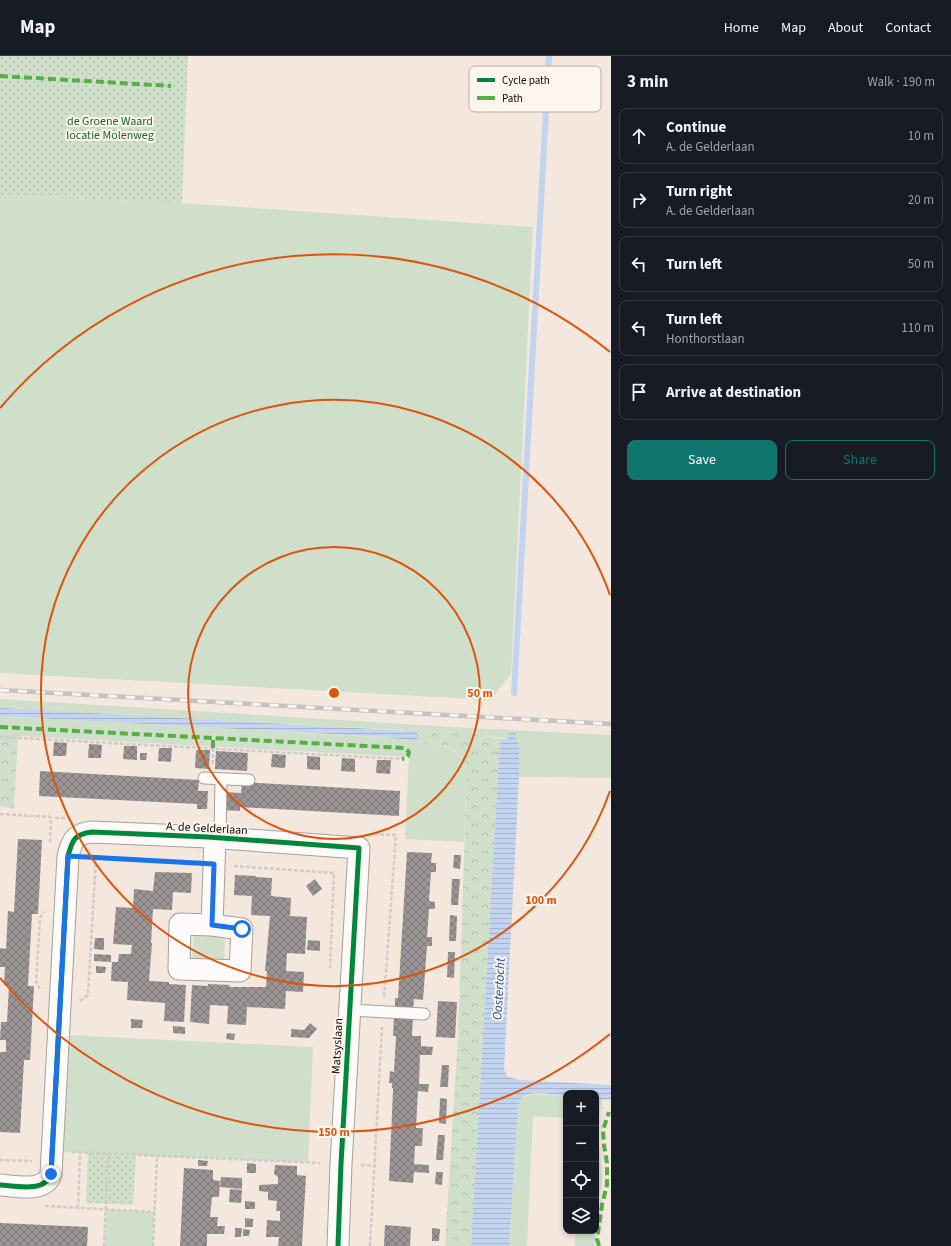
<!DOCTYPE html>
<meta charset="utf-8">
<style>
:root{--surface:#171b24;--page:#242831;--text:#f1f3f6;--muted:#9ea1a6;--line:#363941;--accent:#0f766e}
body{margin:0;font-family:"Source Sans 3",sans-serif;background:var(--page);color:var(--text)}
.controls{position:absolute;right:12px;bottom:12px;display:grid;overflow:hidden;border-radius:8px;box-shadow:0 2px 6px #0003}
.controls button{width:36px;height:36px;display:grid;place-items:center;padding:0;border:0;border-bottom:1px solid var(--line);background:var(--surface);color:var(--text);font:20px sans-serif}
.stop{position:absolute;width:12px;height:12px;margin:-9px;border:3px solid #1a73e8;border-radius:50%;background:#fff}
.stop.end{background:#1a73e8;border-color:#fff;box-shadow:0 1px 4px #0008}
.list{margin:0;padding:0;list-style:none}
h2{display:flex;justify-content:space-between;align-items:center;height:52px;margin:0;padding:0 16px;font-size:17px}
h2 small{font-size:13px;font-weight:400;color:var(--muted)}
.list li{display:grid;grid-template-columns:26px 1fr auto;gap:12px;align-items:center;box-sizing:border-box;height:56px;margin:0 8px 8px;padding:0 8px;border:1px solid var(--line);border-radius:8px}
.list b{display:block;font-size:15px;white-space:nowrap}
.list p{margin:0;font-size:13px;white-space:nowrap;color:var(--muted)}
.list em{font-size:13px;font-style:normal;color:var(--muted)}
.actions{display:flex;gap:8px;padding:12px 16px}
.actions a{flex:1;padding:9px 0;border:1px solid var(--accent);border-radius:8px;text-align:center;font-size:14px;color:var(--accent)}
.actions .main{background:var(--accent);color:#fff}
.icon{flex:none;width:22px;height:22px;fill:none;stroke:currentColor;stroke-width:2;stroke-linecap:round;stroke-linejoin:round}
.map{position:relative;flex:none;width:611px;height:1190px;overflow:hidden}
header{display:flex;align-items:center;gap:24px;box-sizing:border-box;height:56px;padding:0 20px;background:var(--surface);border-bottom:1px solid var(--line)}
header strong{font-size:19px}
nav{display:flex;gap:22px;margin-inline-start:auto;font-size:14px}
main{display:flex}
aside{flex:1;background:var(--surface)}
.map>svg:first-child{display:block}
</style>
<header>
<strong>Map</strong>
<nav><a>Home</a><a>Map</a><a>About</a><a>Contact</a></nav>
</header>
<main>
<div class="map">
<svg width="611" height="1190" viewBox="0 0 611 1190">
<defs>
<pattern id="forest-crowns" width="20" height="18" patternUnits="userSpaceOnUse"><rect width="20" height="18" fill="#d0dfca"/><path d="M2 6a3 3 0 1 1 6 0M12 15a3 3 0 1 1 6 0" fill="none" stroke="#b2beac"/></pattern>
<pattern id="park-dots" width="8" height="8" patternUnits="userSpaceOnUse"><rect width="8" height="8" fill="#d0dfca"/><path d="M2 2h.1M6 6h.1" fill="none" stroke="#b2beac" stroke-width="1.8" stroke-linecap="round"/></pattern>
<pattern id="water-rules" width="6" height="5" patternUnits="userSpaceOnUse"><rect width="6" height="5" fill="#c2d4ef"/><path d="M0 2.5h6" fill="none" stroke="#a6b5cb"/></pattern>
<pattern id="building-cross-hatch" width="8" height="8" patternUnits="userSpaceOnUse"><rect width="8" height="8" fill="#9b9494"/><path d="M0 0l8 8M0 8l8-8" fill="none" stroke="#7d7777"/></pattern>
</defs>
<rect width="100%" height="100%" fill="#f4e7de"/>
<g fill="#d0dfca">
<polygon points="0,139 182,147 533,171 511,618 490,644 0,617"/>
<polygon points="0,643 469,672 611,679 611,722 519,721 519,689 516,684 516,677 508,677 508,683 482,679 404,674 0,653"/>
<path d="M0 660 395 682 417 685 420 687C444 690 452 688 467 708L464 786 405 783 409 701 0 679Z"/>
<polygon points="194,878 225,879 224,906 192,905"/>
<polygon points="68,979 313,991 308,1106 62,1096"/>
<path d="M535 1038 566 1040V1062L533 1060 527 1190H509L518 1050C522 1041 526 1039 535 1038Z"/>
<polygon points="596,1042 601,1042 598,1078 602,1121 596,1163"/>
<polygon points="106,1154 154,1156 153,1190 104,1190"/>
<rect x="575" y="1175" width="20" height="15"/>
</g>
<g fill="url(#forest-crowns)">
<polygon points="404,674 482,679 500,683 471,1190 445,1190 458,981 467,708 456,695 448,690 420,687"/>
<polygon points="0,678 18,679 14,753 0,750"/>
</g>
<g fill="url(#park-dots)">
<polygon points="0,0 188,0 182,147 0,139"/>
<polygon points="88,1097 136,1100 133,1149 86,1147"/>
</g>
<g fill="url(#water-rules)">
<polygon points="0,652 410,675 417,676 417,685 385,681 0,660"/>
<path d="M508 677H516V684L519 688V721L504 1013 507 1020 519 1024 611 1029V1043L605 1044 596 1042V1037H566V1040C556 1039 535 1035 526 1039 522 1041 520 1046 518 1050L509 1190H471L500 683H508Z"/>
</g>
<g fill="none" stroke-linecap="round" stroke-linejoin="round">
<polyline stroke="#c2d4ef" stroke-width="6" points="514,637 549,0"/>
</g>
<g fill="url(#building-cross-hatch)">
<polygon points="54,686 67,687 66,700 53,700"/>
<polygon points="89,688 102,689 101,702 88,702"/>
<polygon points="124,690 137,690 137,704 123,703"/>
<polygon points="159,692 172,692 171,706 158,705"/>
<polygon points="196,694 210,694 209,713 195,712"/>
<polygon points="216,695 248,697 247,715 215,713"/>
<polygon points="140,697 147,697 146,704 140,704"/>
<polygon points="272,698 286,699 285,712 271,711"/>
<polygon points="307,700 320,701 320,714 307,713"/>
<polygon points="342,702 355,703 355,716 341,715"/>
<polygon points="377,704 391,704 390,718 376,717"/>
<polygon points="40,715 199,724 198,735 208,735 207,753 197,753 197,748 39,740"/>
<polygon points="242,726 400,735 399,760 240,751 240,755 222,754 223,736 241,737"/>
<polygon points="18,783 42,784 38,858 32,858 28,930 34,930 30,1004 24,1004 20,1077 0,1076 0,996 6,996 6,984 0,984 1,966 7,966 9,930 4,929 5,911 0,911 0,892 6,893 8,855 14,856"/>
<polygon points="407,796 432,797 431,807 436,807 436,816 431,816 429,845 435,846 435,853 429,853 427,881 432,881 432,890 427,890 423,944 414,943 413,953 395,952 395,942 398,942"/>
<polygon points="454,799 461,799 460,813 453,812"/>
<polygon points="155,816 192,817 191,837 173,836 172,854 153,853 151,887 152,887 149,925 169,926 169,928 186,929 184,966 164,965 165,947 127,944 128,926 111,925 112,906 118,906 119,898 131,898 132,889 113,888 116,851 133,852 134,833 153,835"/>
<polygon points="235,819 256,820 256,821 272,822 271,840 291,842 290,860 307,861 305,898 287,897 286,915 304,916 303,936 286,935 285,953 247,951 246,969 227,968 228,950 210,949 209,968 190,966 192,929 208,930 208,928 230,929 229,931 266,931 267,915 265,915 270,860 251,859 252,840 234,839"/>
<polygon points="315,823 322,833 313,840 306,830"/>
<polygon points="452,823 460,823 458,849 451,849"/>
<polygon points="450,859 457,860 456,885 449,885"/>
<polygon points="95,882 104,882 104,894 94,893"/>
<polygon points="308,884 320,885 320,895 307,894"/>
<polygon points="448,896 455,896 454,922 447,921"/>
<polygon points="94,898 111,899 111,906 94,905"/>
<polygon points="96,910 106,911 105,917 96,917"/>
<polygon points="438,945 457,946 455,982 436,981"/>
<polygon points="394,960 413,962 412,980 421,980 421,990 433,991 432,999 420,999 419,1028 429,1028 428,1036 418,1035 416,1072 423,1072 422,1090 415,1090 414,1108 429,1109 429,1117 414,1116 413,1127 389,1125 393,1034 393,1032 392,1032 392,1027 389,1027 390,1015 394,1016 396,980 393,980"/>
<polygon points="131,963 143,964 142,972 131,972"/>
<polygon points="310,967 317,973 309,982 291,981 291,973 304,974"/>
<polygon points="173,970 185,971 185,978 173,977"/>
<polygon points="227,977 235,978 234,984 226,983"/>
<polygon points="442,1009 449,1009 448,1031 440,1031"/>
<polygon points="440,1042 447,1043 446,1068 439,1067"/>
<polygon points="438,1079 445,1079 443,1104 436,1104"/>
<polygon points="198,1104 208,1105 207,1110 198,1110"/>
<polygon points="247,1107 256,1108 256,1117 247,1117"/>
<polygon points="275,1109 297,1110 297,1119 306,1120 302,1190 278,1190 279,1181 266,1181 267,1164 280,1165 280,1155 276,1155 277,1145 268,1144 268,1136 259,1135 259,1129 278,1128 278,1121 274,1118"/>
<polygon points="184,1112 213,1114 213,1124 220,1125 219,1141 212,1141 210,1161 218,1161 217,1170 225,1170 224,1178 207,1178 207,1190 180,1190"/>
<polygon points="436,1116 443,1116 442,1129 435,1128"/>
<polygon points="221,1121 242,1122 242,1133 220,1131"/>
<polygon points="230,1133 242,1134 241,1147 229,1146"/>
<polygon points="245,1145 255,1146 255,1153 245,1153"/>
<polygon points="245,1162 253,1163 253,1171 245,1171"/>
<polygon points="0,1167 88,1171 87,1190 0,1190"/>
<polygon points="385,1169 411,1171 410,1190 384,1190"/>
<polygon points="235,1172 242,1172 241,1181 235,1181"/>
<polygon points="432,1172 440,1173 439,1185 432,1185"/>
<polygon points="243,1173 250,1174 249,1180 243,1180"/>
</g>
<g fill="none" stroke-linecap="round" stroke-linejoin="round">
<defs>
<g id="lane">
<polyline points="204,722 249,724"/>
<polyline points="220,782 221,723"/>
<polyline points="350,954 424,958"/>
</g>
<g id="street">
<polyline points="212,869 242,873 240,915 179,913 180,868 212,869 215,782"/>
<path d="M0 1129C16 1130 45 1137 51 1118L68 800C72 785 74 778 92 776L208 781 359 792 341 1108 338 1190"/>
</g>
</defs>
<use href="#lane" stroke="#a99f98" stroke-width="13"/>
<use href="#street" stroke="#a99f98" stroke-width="23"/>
<g stroke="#d0cbc8" stroke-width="2.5" stroke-dasharray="4 2" stroke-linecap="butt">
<polyline points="0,681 402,703"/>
<polyline points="213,708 213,692"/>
<polyline points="0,758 51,761"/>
<polyline points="55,762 67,762"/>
<polyline points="374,778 396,779 384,942"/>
<polyline points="50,786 51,761"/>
<polyline points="88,802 195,807"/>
<polyline points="234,810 334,817 330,912"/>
<polyline points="40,933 36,926 40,862 44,856"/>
<polyline points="80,945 88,939 96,802"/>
<polyline points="72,1096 320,1107"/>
<polyline points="0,1104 32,1105"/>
<polyline points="361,1109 375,1110"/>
<polyline points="45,1150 154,1156"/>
<polyline points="78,1152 80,1097"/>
<polyline points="104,1190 108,1098"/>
<polyline points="153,1190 157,1100"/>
<polyline points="370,1190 382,971"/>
</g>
<use href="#lane" stroke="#fdfbfa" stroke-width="11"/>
<use href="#street" stroke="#fdfbfa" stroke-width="21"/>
<defs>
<polyline id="rail" points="0,634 611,668"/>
</defs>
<use href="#rail" stroke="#c4c1bf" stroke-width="4.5"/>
<use href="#rail" stroke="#fff5ef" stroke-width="3" stroke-dasharray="9" stroke-linecap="butt"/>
<g stroke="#54b044" stroke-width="4" stroke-dasharray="8 4" stroke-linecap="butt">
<polyline points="0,20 171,30"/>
<polyline points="0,671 405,692 409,696 408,700 406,702 402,703"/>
<polyline points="213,692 213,682"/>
<polyline points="599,1190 597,1183 602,1149 607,1129 607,1107 604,1089 603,1074 609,1056"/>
</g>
<defs>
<path id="cycleway" d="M0 1129C16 1130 45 1137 51 1118L68 800C72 785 74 778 92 776L208 781 359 792 341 1108 338 1190"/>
</defs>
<use href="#cycleway" stroke="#fff5ef" stroke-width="8"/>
<use href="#cycleway" stroke="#00873e" stroke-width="5"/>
</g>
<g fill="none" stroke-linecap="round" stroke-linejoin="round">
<polyline stroke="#1a73e8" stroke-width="5" points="51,1118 68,800 214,808 212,869 242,873"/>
</g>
<g fill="none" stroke="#dd550c" stroke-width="2">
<circle cx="334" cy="637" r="146"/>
<path d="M610 735A293 293 0 1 1 610 539"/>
<path d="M610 978A439 439 0 0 1 0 922M0 352A439 439 0 0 1 610 296"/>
</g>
<g text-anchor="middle" stroke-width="4" stroke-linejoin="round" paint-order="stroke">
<g font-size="12" fill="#146832" stroke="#fff5ef">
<text x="110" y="69">de Groene Waard<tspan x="110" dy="14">locatie Molenweg</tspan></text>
</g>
<g font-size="12" fill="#120a06" stroke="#fff5ef">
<text transform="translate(207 772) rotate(3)" y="4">A. de Gelderlaan</text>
<text transform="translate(337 990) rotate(-87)" y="4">Matsyslaan</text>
</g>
<g font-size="13" font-style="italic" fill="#225290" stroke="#fff5ef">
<text transform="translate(498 933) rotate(-87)" y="5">Oostertocht</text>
</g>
</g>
<rect x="469" y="10" width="132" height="46" rx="6" fill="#fff5ef" stroke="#b8aea9" stroke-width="1"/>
<rect x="477" y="22" width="18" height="4" fill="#00873e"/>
<rect x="477" y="40" width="18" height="4" fill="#54b044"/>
<g font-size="11" fill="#120a06">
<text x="502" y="28">Cycle path</text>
<text x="502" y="46">Path</text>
</g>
<circle cx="334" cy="637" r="6" fill="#dd550c" stroke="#fff5ef" stroke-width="2"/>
<g font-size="12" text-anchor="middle" font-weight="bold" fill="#dd550c" stroke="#fff5ef" stroke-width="4" stroke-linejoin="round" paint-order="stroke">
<text x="480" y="641">50 m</text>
<text x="541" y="848">100 m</text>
<text x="334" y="1080">150 m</text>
</g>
</svg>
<div class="controls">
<button>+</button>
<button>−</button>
<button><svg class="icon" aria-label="locate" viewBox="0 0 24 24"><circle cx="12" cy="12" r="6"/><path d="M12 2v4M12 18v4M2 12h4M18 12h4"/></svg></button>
<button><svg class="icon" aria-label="layers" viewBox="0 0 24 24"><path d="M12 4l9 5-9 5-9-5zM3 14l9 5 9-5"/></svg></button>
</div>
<div class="stop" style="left:242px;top:873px"></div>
<div class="stop end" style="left:51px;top:1118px"></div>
</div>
<aside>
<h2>3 min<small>Walk · 190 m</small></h2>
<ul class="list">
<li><svg class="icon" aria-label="ahead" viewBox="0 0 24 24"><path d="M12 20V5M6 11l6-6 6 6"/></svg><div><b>Continue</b><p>A. de Gelderlaan</p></div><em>10 m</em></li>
<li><svg class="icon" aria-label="right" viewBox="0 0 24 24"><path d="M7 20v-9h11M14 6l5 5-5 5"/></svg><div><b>Turn right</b><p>A. de Gelderlaan</p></div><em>20 m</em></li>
<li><svg class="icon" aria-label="left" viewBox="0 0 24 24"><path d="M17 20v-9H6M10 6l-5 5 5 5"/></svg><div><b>Turn left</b></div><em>50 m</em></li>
<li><svg class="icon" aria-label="left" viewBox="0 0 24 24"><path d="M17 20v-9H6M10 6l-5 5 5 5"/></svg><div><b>Turn left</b><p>Honthorstlaan</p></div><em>110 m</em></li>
<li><svg class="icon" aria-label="arrive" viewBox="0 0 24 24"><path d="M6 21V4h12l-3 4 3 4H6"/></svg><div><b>Arrive at destination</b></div></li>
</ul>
<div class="actions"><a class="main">Save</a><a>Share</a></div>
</aside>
</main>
